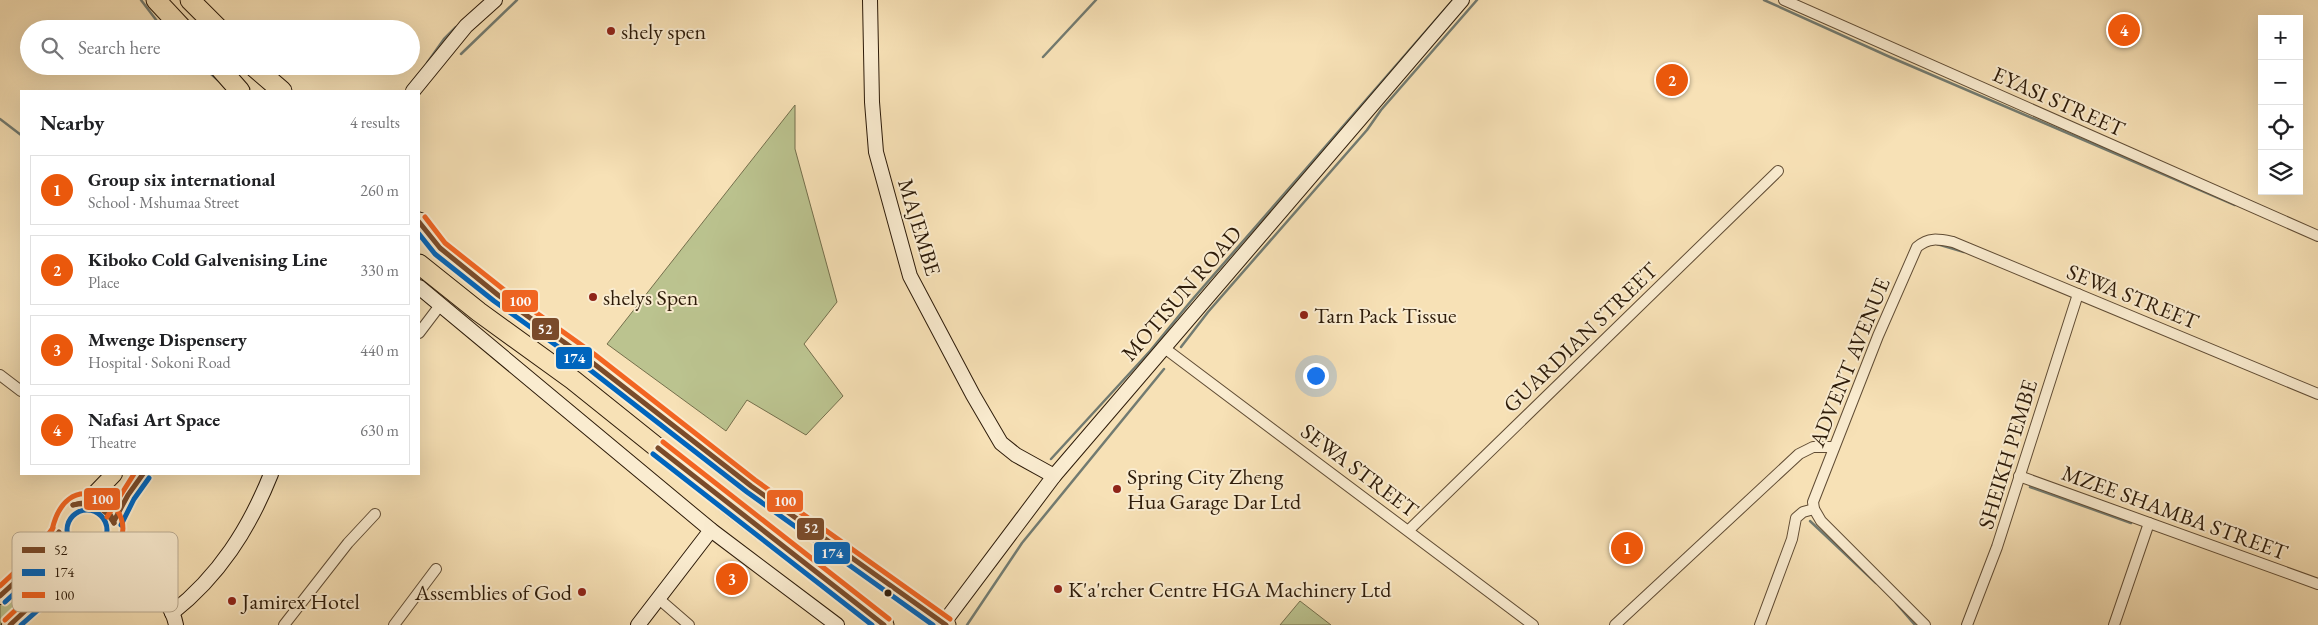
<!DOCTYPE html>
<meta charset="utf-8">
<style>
:root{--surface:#fff;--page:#f6f6f6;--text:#202124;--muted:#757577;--line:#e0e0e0;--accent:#ea580c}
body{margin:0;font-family:"EB Garamond",serif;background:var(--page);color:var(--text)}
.controls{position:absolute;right:15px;top:15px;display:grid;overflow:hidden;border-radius:0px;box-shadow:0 5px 20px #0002}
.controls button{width:45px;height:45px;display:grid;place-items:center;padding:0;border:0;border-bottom:1px solid var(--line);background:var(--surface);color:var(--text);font:25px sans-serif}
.you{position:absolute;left:1315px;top:375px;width:18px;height:18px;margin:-12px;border:4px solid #fff;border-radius:50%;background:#1a73e8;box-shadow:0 0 0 8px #1a73e833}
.badge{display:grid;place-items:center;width:32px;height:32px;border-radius:50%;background:var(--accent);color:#fff;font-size:16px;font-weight:700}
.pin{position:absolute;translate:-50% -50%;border:2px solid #fff;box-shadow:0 1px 5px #0006}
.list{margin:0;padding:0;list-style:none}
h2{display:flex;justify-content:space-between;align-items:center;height:65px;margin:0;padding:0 20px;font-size:21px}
h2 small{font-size:16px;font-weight:400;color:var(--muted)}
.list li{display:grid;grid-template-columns:32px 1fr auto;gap:15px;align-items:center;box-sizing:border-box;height:70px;margin:0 10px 10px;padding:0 10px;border:1px solid var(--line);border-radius:0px}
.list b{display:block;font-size:19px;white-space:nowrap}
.list p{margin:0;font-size:16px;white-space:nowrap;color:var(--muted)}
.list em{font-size:16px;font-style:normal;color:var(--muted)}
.icon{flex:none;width:28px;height:28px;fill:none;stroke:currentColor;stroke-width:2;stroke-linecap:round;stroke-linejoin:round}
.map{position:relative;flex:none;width:2318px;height:625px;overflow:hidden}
.search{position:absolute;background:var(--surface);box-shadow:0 5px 20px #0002;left:20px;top:20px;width:400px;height:55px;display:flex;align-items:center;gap:12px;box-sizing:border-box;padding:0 18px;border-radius:28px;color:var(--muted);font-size:19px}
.panel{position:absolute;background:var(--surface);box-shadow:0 5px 20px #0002;left:20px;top:90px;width:400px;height:385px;border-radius:0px}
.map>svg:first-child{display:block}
</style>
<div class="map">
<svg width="2318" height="625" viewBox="0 0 2318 625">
<rect width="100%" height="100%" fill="#f7e1b6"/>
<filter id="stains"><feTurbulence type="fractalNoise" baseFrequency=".004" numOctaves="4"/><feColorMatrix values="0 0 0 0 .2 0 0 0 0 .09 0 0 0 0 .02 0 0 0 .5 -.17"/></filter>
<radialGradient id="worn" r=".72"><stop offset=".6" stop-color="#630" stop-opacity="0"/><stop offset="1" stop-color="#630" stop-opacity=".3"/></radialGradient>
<g fill="#bbc38f" stroke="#746f4c">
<polygon points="795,105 795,149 837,302 804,344 843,396 806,435 747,400 726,431 607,344"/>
<polygon points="52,557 62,560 64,571 4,625 0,625 0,605"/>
<polygon points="1300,601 1331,625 1280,625"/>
</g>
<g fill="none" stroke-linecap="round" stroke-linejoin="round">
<g stroke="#727b71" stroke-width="2.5">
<polyline points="141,0 163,29"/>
<polyline points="1764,0 1890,57 2235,205"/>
<polyline points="461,54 517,0"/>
<polyline points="1043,57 1096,0"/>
<polyline points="427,63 444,39 456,27"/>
<polyline points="202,66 219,81"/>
<polyline points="0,119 21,135"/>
<polyline points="1937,244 1964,252"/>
<polyline points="1181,347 1208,312 1367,130 1381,110 1477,0"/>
<polyline points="1051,459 1150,351 1191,301 1453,0"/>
<polyline points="2030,487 2131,523"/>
<polyline points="1810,521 1876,583"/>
<polyline points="1896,603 1915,625"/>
<polyline points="967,625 1022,543 1164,369"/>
</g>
<defs>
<g id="street">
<polyline points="1784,0 2318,236"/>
<polyline points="419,333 441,304"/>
<polyline points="1163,347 1533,625"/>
<polyline points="0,375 21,391"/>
<polyline points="2019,476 2318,584"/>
<polyline points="1409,530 1778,171"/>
<polyline points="659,599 689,625"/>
<polyline points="284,625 348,543 375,514"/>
<polyline points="394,625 436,569"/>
<polyline points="1615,625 1799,454 1813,447 1834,447"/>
<polyline points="1760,625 1792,539 1796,518 1803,512 1814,509"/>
<path d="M1925 625 1821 521 1814 509 1813 502 1878 336 1917 247C1929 237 1938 239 1953 242L2318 394"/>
<polyline points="1967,625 1997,547 2078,294"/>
<polyline points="2114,625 2149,523"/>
</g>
<g id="secondary">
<polyline points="870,0 872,102 876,152 910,276 973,395 1001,443 1016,455 1054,476"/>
<polyline points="413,91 466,26 495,0"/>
<polyline points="419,287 711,530 837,625"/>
<polyline points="115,535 120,555 134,576"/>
<path d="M91 558C123 571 169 587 176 625"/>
<path d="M172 613C219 576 249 529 271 474"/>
<polyline points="638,625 711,530"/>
<polyline points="942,625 1054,476 1462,0"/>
</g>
<g id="primary">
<polyline points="87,502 114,474"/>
<polyline points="114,521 128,495 143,474"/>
<path d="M0 596C16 581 33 568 46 550 50 545 57 537 59 531 61 522 61 514 69 508 74 504 81 502 87 502 95 502 102 505 107 511 139 544 70 585 59 532"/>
<polyline points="10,625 59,579 85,558"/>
</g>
<g id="highway">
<polyline points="156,0 183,29"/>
<polyline points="190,0 219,29"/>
<polyline points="218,66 240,91"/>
<polyline points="253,66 282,91"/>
<polyline points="419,222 440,248 498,295 589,360 751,486 946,625"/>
<polyline points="419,264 479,312 573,380 735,510 884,625"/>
</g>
</defs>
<use href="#street" stroke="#604c34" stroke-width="12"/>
<use href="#secondary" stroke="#2d1b09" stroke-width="16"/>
<use href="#primary" stroke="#2d1b09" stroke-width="18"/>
<use href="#highway" stroke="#2d1b09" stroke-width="21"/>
<use href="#street" stroke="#faecd0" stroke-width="10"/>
<use href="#secondary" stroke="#faecd0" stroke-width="14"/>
<use href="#primary" stroke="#f7e1b6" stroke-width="16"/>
<use href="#highway" stroke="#f7e1b6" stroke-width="19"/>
<defs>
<g id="bus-1">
<polyline points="419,222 440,248 498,295 589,360 751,486 946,625"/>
<polyline points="658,448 884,625"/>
<path d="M73 505C89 499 109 505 114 523"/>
<path d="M73 505C92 501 104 507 114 523"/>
<polyline points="114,521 128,495 143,474"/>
<path d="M59 533C68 554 80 563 102 553"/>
<path d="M59 533C64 553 83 564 102 553"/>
<polyline points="0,596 36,563 59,532"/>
<polyline points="10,625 59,579 85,558"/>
</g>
<g id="bus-2">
<polyline points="419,234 435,254 494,301 585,366 747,492 933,625"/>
<polyline points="653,454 872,625"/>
<circle cx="87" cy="530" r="20"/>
<polyline points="121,525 134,499 149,478"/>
<polyline points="5,602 42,568 65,536"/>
<polyline points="21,625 90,564"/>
</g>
<g id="bus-3">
<polyline points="425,217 445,243 503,289 594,354 755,480 950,619"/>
<polyline points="663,442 889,619"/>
<polyline points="107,517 134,474"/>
<path d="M52 530C58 504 74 484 103 499 143 518 117 577 74 563 60 558 55 548 52 534"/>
<polyline points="0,586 30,558 53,528"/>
<polyline points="5,620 54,574 80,552"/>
</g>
</defs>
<use href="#bus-1" stroke="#faecd0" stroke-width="9"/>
<use href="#bus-2" stroke="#faecd0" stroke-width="9"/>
<use href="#bus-3" stroke="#faecd0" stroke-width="9"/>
<use href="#bus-1" stroke="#7a4b2a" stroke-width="5"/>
<use href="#bus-2" stroke="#0065bd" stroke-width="5"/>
<use href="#bus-3" stroke="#f26522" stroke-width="5"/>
</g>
<g fill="#8f2418" stroke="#faecd0" stroke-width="2">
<circle cx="611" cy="31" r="5"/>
<circle cx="593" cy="297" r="5"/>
<circle cx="1304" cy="315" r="5"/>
<circle cx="1117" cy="489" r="5"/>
<circle cx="1058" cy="589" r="5"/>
<circle cx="582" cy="592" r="5"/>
<circle cx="232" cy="601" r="5"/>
</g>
<circle fill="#2d1b09" stroke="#faecd0" stroke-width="2" cx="888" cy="593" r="4.5"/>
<g text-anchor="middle" stroke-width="4" stroke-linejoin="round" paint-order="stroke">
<g font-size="22" fill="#2d1b09" stroke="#faecd0" text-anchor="start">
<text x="621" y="39">shely spen</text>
<text x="603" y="305">shelys Spen</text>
<text x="1314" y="323">Tarn Pack Tissue</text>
<text x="1127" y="484">Spring City Zheng<tspan x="1127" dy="25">Hua Garage Dar Ltd</tspan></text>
<text x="1068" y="597">K'a'rcher Centre HGA Machinery Ltd</text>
<text x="572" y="600" text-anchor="end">Assemblies of God</text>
<text x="242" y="609">Jamirex Hotel</text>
</g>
<g font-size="22" fill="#2d1b09" stroke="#faecd0">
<text transform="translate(2059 101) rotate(24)" y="8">EYASI STREET</text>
<text transform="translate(920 227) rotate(73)" y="8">MAJEMBE</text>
<text transform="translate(1181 293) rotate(-49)" y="8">MOTISUN ROAD</text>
<text transform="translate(2133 296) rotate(22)" y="8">SEWA STREET</text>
<text transform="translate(1580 337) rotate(-44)" y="8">GUARDIAN STREET</text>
<text transform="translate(1849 362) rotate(-68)" y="8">ADVENT AVENUE</text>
<text transform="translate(2007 454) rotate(-73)" y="8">SHEIKH PEMBE</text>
<text transform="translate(1360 470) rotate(37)" y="8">SEWA STREET</text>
<text transform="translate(2175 512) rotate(20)" y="8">MZEE SHAMBA STREET</text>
</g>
</g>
<rect x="12" y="532" width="166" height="80" rx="8" fill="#faecd0" stroke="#bcad94" stroke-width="1"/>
<rect x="22" y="547" width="23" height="6" fill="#7a4b2a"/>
<rect x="22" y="569" width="23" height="7" fill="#0065bd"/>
<rect x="22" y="592" width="23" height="6" fill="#f26522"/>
<g font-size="14" fill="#2d1b09">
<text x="54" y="555">52</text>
<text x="54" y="577">174</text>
<text x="54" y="600">100</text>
</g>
<g stroke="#faecd0" stroke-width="2">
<rect x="501" y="289" width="38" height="24" rx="5" fill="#f26522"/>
<rect x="531" y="317" width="29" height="24" rx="5" fill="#7a4b2a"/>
<rect x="555" y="346" width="38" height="24" rx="5" fill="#0065bd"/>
<rect x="83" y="487" width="38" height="24" rx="5" fill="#f26522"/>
<rect x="766" y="489" width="38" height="24" rx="5" fill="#f26522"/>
<rect x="796" y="517" width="29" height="24" rx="5" fill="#7a4b2a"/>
<rect x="813" y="541" width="38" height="24" rx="5" fill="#0065bd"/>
</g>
<g font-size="14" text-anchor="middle" font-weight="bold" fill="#fff">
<text x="520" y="306">100</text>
<text x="545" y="334">52</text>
<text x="574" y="363">174</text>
<text x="102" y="504">100</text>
<text x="785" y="506">100</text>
<text x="811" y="533">52</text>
<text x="832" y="558">174</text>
</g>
<rect width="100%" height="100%" filter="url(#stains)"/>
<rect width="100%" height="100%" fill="url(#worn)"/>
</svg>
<div class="controls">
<button>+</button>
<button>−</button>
<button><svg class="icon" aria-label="locate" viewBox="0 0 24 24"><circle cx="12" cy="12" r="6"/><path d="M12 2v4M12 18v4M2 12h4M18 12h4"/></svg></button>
<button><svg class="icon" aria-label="layers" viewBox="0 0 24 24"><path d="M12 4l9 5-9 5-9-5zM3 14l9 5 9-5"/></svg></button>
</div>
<div class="you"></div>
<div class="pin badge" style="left:1627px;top:548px">1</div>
<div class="pin badge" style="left:1672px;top:80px">2</div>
<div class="pin badge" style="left:732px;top:579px">3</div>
<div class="pin badge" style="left:2124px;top:30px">4</div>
<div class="search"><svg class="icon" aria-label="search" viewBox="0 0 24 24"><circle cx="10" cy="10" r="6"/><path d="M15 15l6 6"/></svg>Search here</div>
<section class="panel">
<h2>Nearby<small>4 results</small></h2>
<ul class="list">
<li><span class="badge">1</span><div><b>Group six international</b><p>School · Mshumaa Street</p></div><em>260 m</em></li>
<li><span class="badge">2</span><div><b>Kiboko Cold Galvenising Line</b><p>Place</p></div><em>330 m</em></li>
<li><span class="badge">3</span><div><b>Mwenge Dispensery</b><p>Hospital · Sokoni Road</p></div><em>440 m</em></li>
<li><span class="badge">4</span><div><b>Nafasi Art Space</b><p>Theatre</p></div><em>630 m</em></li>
</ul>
</section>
</div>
